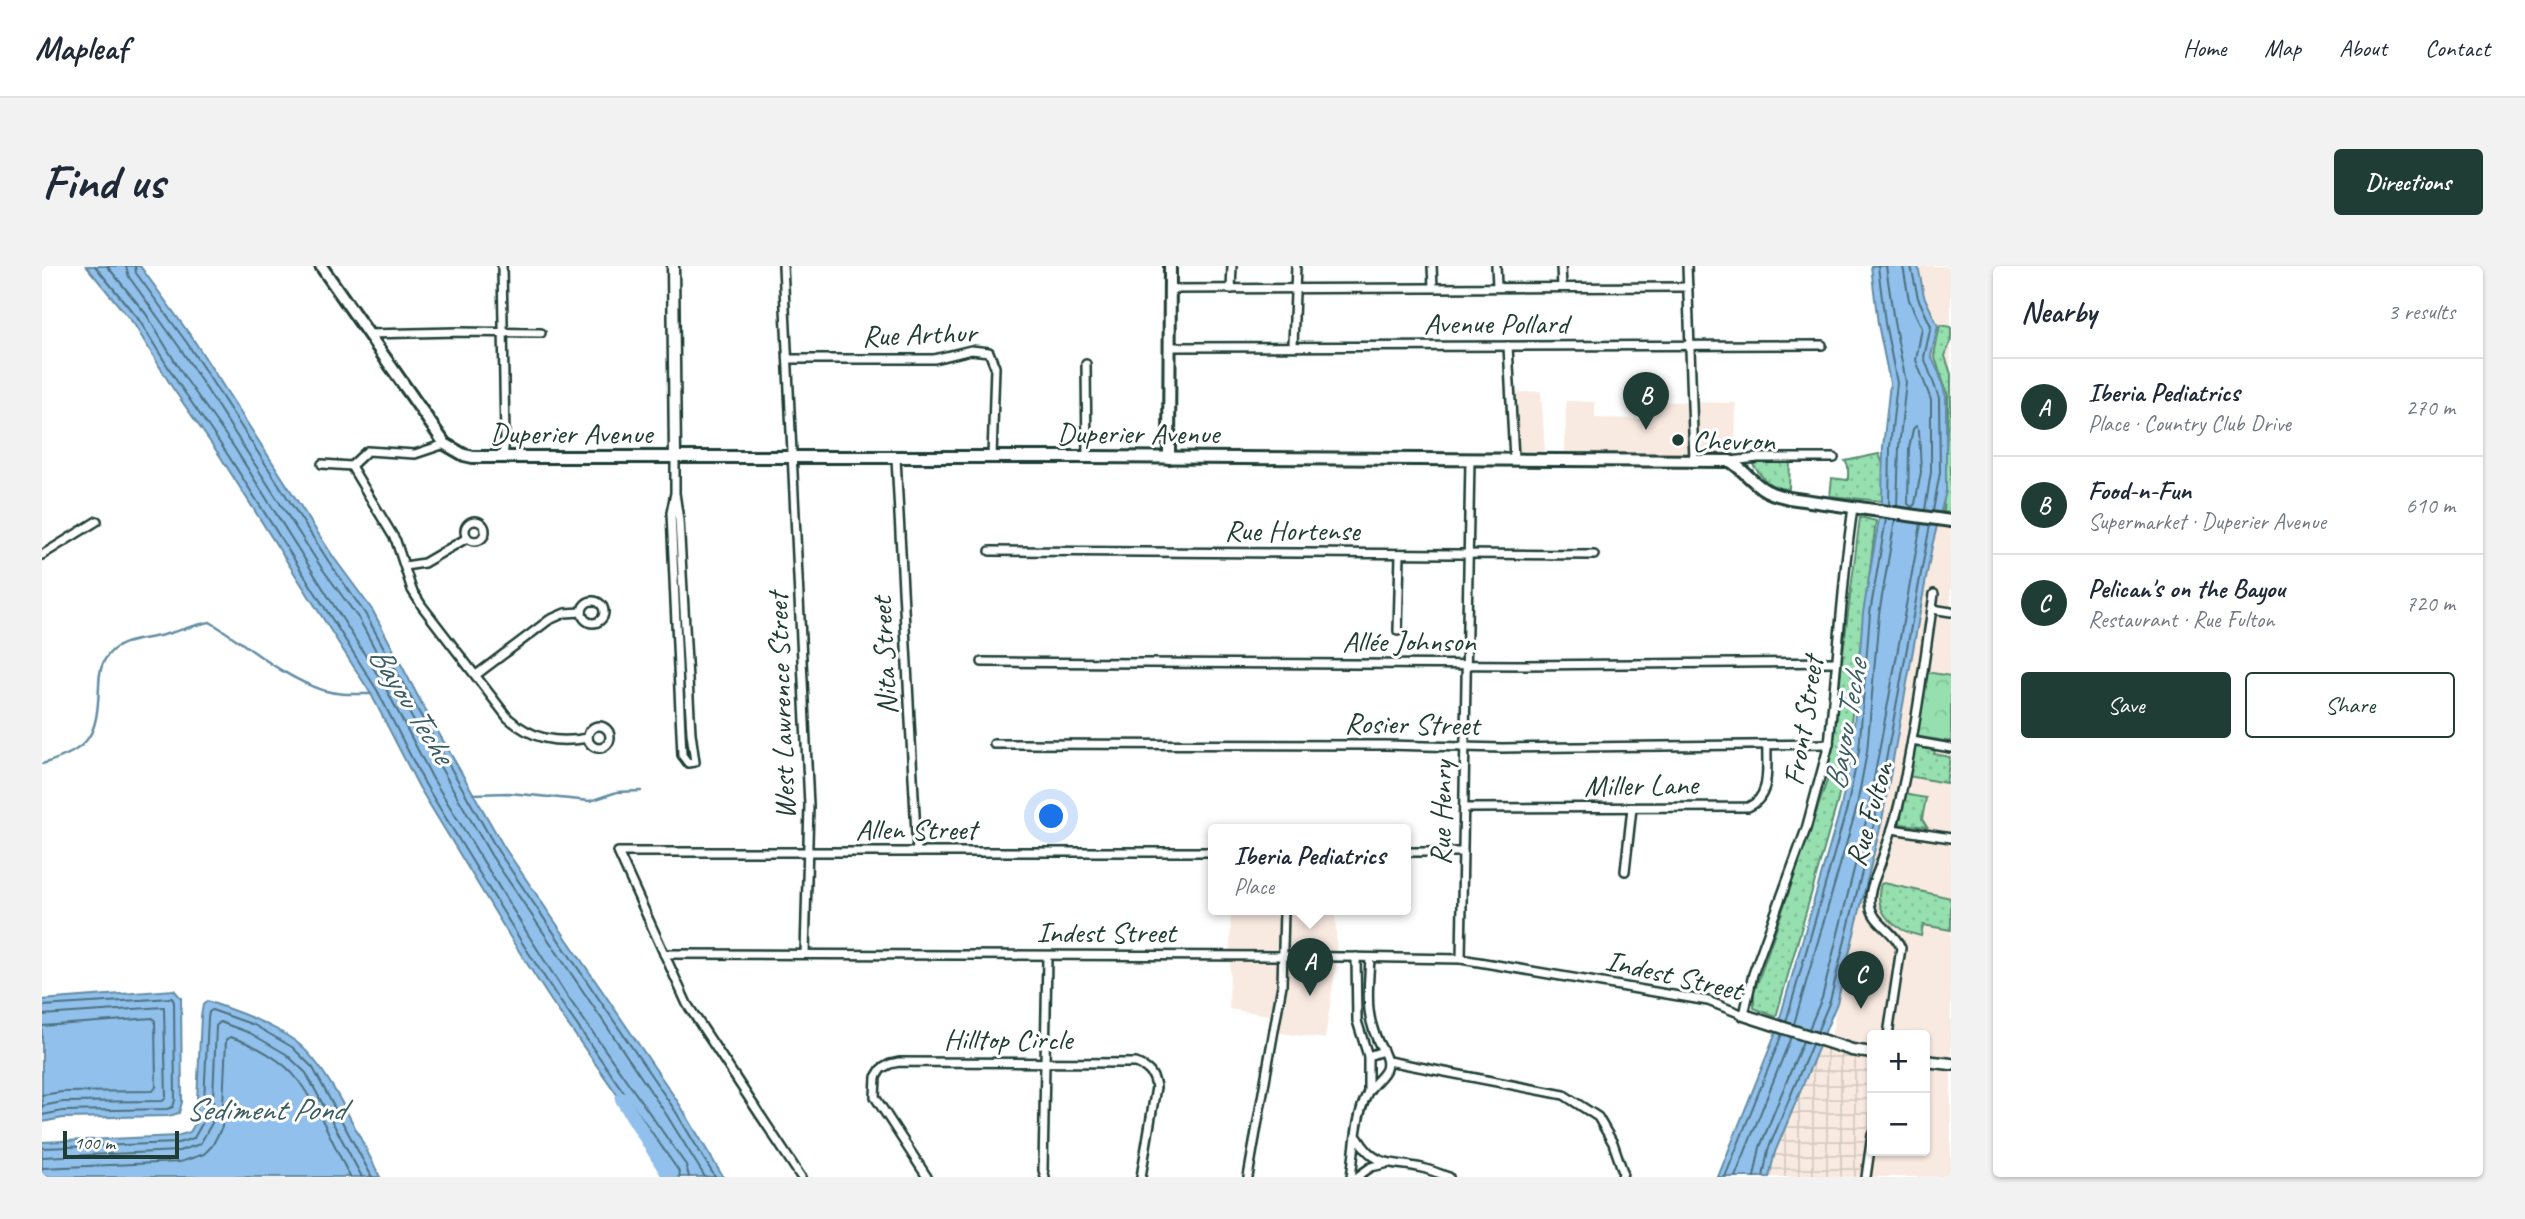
<!DOCTYPE html>
<meta charset="utf-8">
<style>
:root{--surface:#fff;--page:#f2f2f3;--text:#1f2937;--muted:#747a83;--line:#e0e1e3;--accent:#1f3d34}
body{margin:0;font-family:Caveat,sans-serif;background:var(--page);color:var(--text)}
.controls{position:absolute;right:21px;bottom:21px;display:grid;overflow:hidden;border-radius:7px;box-shadow:0 2px 5px #0004}
.controls button{width:63px;height:63px;display:grid;place-items:center;padding:0;border:0;border-bottom:2px solid var(--line);background:var(--surface);color:var(--text);font:35px sans-serif}
.scale{position:absolute;left:21px;bottom:18px;width:116px;box-sizing:border-box;padding-left:7px;border:4px solid #1f3d34;border-top:0;font-size:19px;line-height:24px;white-space:nowrap;color:#1f3d34;-webkit-text-stroke:5px #fff;paint-order:stroke}
.you{position:absolute;left:1010px;top:551px;width:24px;height:24px;margin:-18px;border:5px solid #fff;border-radius:50%;background:#1a73e8;box-shadow:0 0 0 10px #1a73e833}
.badge{display:grid;place-items:center;width:46px;height:46px;border-radius:50%;background:var(--accent);color:#fff;font-size:23px;font-weight:700}
.pin{position:absolute;translate:-50% -58px;filter:drop-shadow(0 2px 4px #0008)}
.pin::after{content:'';position:absolute;top:37px;width:24px;height:21px;background:inherit;clip-path:polygon(0 0,100% 0,50% 100%)}
.popup{position:absolute;left:1166px;top:558px;width:203px;height:91px;box-sizing:border-box;display:grid;place-content:center;border-radius:7px;background:var(--surface);filter:drop-shadow(0 2px 5px #0005);font-size:23px;white-space:nowrap;color:var(--muted)}
.popup b{font-size:26px;color:var(--text)}
.popup::after{content:'';position:absolute;left:50%;top:100%;margin-left:-14px;border:14px solid transparent;border-top-color:var(--surface)}
.list{margin:0;padding:0;list-style:none}
h2{display:flex;justify-content:space-between;align-items:center;height:91px;margin:0;padding:0 28px;font-size:30px}
h2 small{font-size:23px;font-weight:400;color:var(--muted)}
.list li{display:grid;grid-template-columns:46px 1fr auto;gap:21px;align-items:center;box-sizing:border-box;height:98px;padding:0 28px;border-top:2px solid var(--line)}
.list b{display:block;font-size:26px;white-space:nowrap}
.list p{margin:0;font-size:23px;white-space:nowrap;color:var(--muted)}
.list em{font-size:23px;font-style:normal;color:var(--muted)}
.actions{display:flex;gap:14px;padding:21px 28px}
.actions a{flex:1;padding:16px 0;border:2px solid var(--accent);border-radius:7px;text-align:center;font-size:24px;color:var(--accent)}
.actions .main{background:var(--accent);color:#fff}
.map{position:relative;flex:none;width:1909px;height:911px;overflow:hidden;border-radius:7px}
header{display:flex;align-items:center;gap:42px;box-sizing:border-box;height:98px;padding:0 35px;background:var(--surface);border-bottom:2px solid var(--line)}
header strong{font-size:33px}
nav{display:flex;gap:38px;margin-inline-start:auto;font-size:24px}
.intro{display:flex;align-items:center;justify-content:space-between;box-sizing:border-box;height:168px;padding:0 42px}
h1{margin:0;font-size:49px}
.button{padding:18px 32px;border-radius:7px;background:var(--accent);color:#fff;font-size:24px;font-weight:700}
main{display:flex;gap:42px;padding:0 42px}
aside{flex:1;background:var(--surface);border-radius:7px;box-shadow:0 2px 5px #0004}
.map>svg:first-child{display:block}
</style>
<header>
<strong>Mapleaf</strong>
<nav><a>Home</a><a>Map</a><a>About</a><a>Contact</a></nav>
</header>
<div class="intro"><h1>Find us</h1><a class="button">Directions</a></div>
<main>
<div class="map">
<svg width="1909" height="911" viewBox="0 0 1909 911">
<defs>
<pattern id="industrial-grid" width="8" height="8" patternUnits="userSpaceOnUse" patternTransform="scale(1.75)"><rect width="8" height="8" fill="#f9eae1"/><path d="M0 4h8M4 0v8" fill="none" stroke="#d5cac2"/></pattern>
<pattern id="grass-dots" width="8" height="8" patternUnits="userSpaceOnUse" patternTransform="scale(1.75)"><rect width="8" height="8" fill="#96dfaf"/><path d="M2 2h.1M6 6h.1" fill="none" stroke="#81c097" stroke-width="1.8" stroke-linecap="round"/></pattern>
<pattern id="park-crowns" width="20" height="18" patternUnits="userSpaceOnUse" patternTransform="scale(1.75)"><rect width="20" height="18" fill="#96dfaf"/><path d="M2 6a3 3 0 1 1 6 0M12 15a3 3 0 1 1 6 0" fill="none" stroke="#81c097"/></pattern>
</defs>
<rect width="100%" height="100%" fill="#fff"/>
<filter id="ink" filterUnits="userSpaceOnUse"><feTurbulence type="fractalNoise" baseFrequency=".0143" numOctaves="2"/><feDisplacementMap in="SourceGraphic" scale="14" xChannelSelector="R" yChannelSelector="G"/><feConvolveMatrix kernelMatrix="1 2 1 2 8 2 1 2 1" color-interpolation-filters="sRGB"/></filter>
<g filter="url(#ink)">
<g fill="#f9eae1">
<polygon points="1865,0 1909,0 1909,794 1883,791 1883,769 1830,769 1830,783 1815,781 1789,771 1895,215"/>
<polygon points="1499,125 1503,185 1475,187 1471,127"/>
<polygon points="1524,135 1553,136 1553,152 1600,153 1600,135 1694,137 1693,194 1523,190"/>
<polygon points="1189,644 1293,644 1295,691 1283,773 1238,767 1239,751 1187,743"/>
<polygon points="1883,795 1909,799 1909,911 1824,911 1830,885 1883,885"/>
</g>
<polygon fill="url(#industrial-grid)" points="1776,780 1830,788 1830,872 1824,911 1727,911 1733,886"/>
<g fill="url(#grass-dots)" stroke="#5a8e72" stroke-width="2">
<polygon points="1898,59 1909,61 1909,74 1903,90 1909,108 1909,247 1901,246 1906,145 1906,130 1892,89"/>
<polygon points="1837,188 1842,201 1840,235 1788,230 1790,212 1806,214 1806,200 1803,195"/>
<path d="M1748 195 1747 223C1725 222 1721 212 1709 196Z"/>
<polygon points="1818,251 1834,255 1808,464 1796,534 1734,751 1712,742 1712,727 1785,515"/>
<polygon points="1871,479 1893,483 1892,488 1908,491 1904,517 1866,510"/>
<polygon points="1861,528 1884,532 1880,553 1885,561 1859,558 1856,555"/>
<path d="M1842 617 1909 632V664L1881 659 1879 670C1853 665 1830 646 1839 618Z"/>
</g>
<polygon fill="url(#park-crowns)" stroke="#5a8e72" stroke-width="2" points="1884,406 1909,410 1909,476 1873,470"/>
<g fill="#91c0ec" stroke="#638ca2" stroke-width="2">
<polygon points="44,0 98,0 151,73 292,292 331,345 380,438 462,581 638,839 681,911 633,911 510,736 473,679 377,521 329,428 178,190 130,121 92,58"/>
<polygon points="1829,0 1876,0 1882,30 1896,60 1889,90 1897,107 1904,131 1904,225 1890,280 1840,554 1795,737 1733,886 1727,911 1676,911 1733,769 1799,541 1810,485 1821,347 1840,235 1841,181 1848,117 1836,58"/>
<polygon points="132,724 139,732 140,836 137,847 127,850 21,852 0,856 0,734"/>
<path d="M165 735C196 746 226 756 253 775 287 800 318 873 338 911H0V876L135 870 148 866 154 856 159 750 161 739Z"/>
</g>
<g fill="none" stroke-linecap="round" stroke-linejoin="round">
<g stroke="#4d717e" stroke-width="2">
<polyline points="53,0 97,54 136,117 184,186 335,424 383,518 479,675 516,732 636,904 638,911"/>
<polyline points="65,0 104,48 143,112 192,181 342,419 391,513 487,670 523,727 644,899 647,911"/>
<polyline points="84,0 87,11 138,82 279,301 317,353 366,445 449,589 624,848 663,911"/>
<polyline points="93,0 94,7 145,77 287,296 324,349 374,441 456,585 632,843 673,911"/>
<polyline points="1836,0 1843,57 1855,117 1848,181 1847,239"/>
<polyline points="1844,0 1852,56 1864,116 1857,181 1855,240"/>
<polyline points="1861,0 1867,34 1880,62 1874,94 1889,134 1889,206 1883,244"/>
<polyline points="1869,0 1876,32 1889,60 1882,91 1897,132 1898,206 1891,245"/>
<polygon points="1874,160 1877,164 1879,206 1873,238 1870,241 1866,238 1867,182 1871,163"/>
<polyline points="0,740 130,732 132,736 133,834 131,841 125,843 21,845 0,849"/>
<polyline points="0,749 122,741 124,831 121,835 21,836 0,840"/>
<polyline points="1744,756 1805,542 1817,485 1828,347 1844,253"/>
<polyline points="1752,758 1814,544 1825,486 1837,348 1853,254"/>
<polyline points="0,760 111,752 113,755 114,821 111,825 20,826 0,829"/>
<polyline points="1767,763 1780,732 1825,551 1879,258"/>
<polyline points="1775,766 1788,735 1833,553 1888,259"/>
<polyline points="0,882 136,877 152,872 161,856 166,752 167,746 170,744 212,759 250,781 271,802 330,911"/>
<polyline points="0,891 137,885 158,878 170,857 174,760 178,756 208,767 244,788 264,807 320,911"/>
<path d="M0 902 138 896 162 888 170 880 180 861 184 774 188 771C212 778 241 794 256 814 276 841 293 881 308 911"/>
<polyline points="1683,911 1740,768"/>
<polyline points="1693,911 1749,771"/>
<polyline points="1712,911 1718,881 1761,775"/>
<polyline points="1721,911 1726,884 1770,778"/>
</g>
<g stroke="#638ca2" stroke-width="2.5">
<path d="M0 498C49 483 55 470 57 420 57 410 59 397 66 389 78 373 103 374 121 369 137 365 152 359 168 356 205 378 238 410 280 424 296 429 313 428 329 428"/>
<polyline points="431,528 467,527 548,535 575,526 599,525"/>
</g>
<polyline stroke="#91c0ec" stroke-width="14" points="580,833 628,911"/>
<defs>
<g id="minor">
<polyline points="460,0 463,173 461,191"/>
<polyline points="741,0 767,539 763,688"/>
<polyline points="1390,0 1391,21"/>
<polyline points="1454,0 1455,20"/>
<polyline points="1519,0 1520,21"/>
<polyline points="1645,0 1652,194"/>
<polyline points="1129,23 1646,21"/>
<polyline points="1189,23 1190,0"/>
<polyline points="325,68 415,66 499,67"/>
<polyline points="1251,79 1254,0"/>
<polyline points="1466,80 1472,193"/>
<polyline points="1128,81 1780,79"/>
<polyline points="746,93 892,93 929,84 947,86 953,101 950,191"/>
<polyline points="1044,98 1045,191"/>
<polyline points="633,191 633,227 637,254 649,467 653,496 646,497 640,489 629,247 633,227"/>
<polyline points="854,192 875,586"/>
<polyline points="1688,195 1716,192 1792,192"/>
<polyline points="280,198 309,200"/>
<path d="M309 200 354 275 370 324 380 340 466 452C490 473 514 478 546 472"/>
<polyline points="309,200 325,185 373,188 403,178"/>
<circle cx="433" cy="265" r="10"/>
<polyline points="948,285 1552,289"/>
<polyline points="0,289 55,255"/>
<polyline points="363,300 382,297 425,272"/>
<circle cx="551" cy="346" r="11"/>
<polyline points="1890,343 1909,346"/>
<polyline points="1356,365 1358,288"/>
<polyline points="940,396 1483,399 1794,396"/>
<polyline points="434,409 507,354 523,347 540,346"/>
<circle cx="557" cy="471" r="11"/>
<polyline points="1870,475 1909,482"/>
<polyline points="952,478 1344,479 1460,482 1787,478"/>
<path d="M1422 542 1706 541C1730 531 1724 501 1725 479"/>
<polyline points="1850,563 1909,572"/>
<polyline points="1364,586 1421,586"/>
<polyline points="1583,605 1590,542"/>
<polyline points="622,688 1241,690 1419,693 1666,735 1702,749 1711,708 1764,563 1787,478 1804,295 1811,241"/>
<polyline points="1314,691 1315,755 1326,790 1326,825"/>
<path d="M1328 692C1326 728 1322 753 1341 785"/>
<polyline points="1419,693 1428,193"/>
<path d="M1846 769 1859 682C1852 663 1828 657 1828 635 1827 623 1834 611 1838 599 1845 579 1852 559 1857 538 1873 469 1882 398 1892 328"/>
<polyline points="1346,795 1522,829 1556,851 1571,877 1581,906 1580,911"/>
<path d="M1316 872C1334 903 1351 895 1380 902 1389 904 1398 908 1407 911"/>
<polyline points="759,911 645,738 576,586 1172,586"/>
<path d="M885 911 833 831 834 811 839 803 848 798 857 796 1094 797C1106 802 1112 808 1114 821L1099 911"/>
<polyline points="1003,911 1001,904 1005,691"/>
<polyline points="1206,911 1240,719 1242,644"/>
<path d="M1309 911C1313 885 1313 852 1325 828 1334 810 1353 808 1341 785L1326 790"/>
<polyline points="1315,911 1329,901 1343,898"/>
<polyline points="1824,911 1830,869"/>
</g>
<g id="tertiary">
<polyline points="631,0 633,191"/>
<polyline points="1702,749 1810,784 1830,787"/>
<polyline points="1883,795 1909,798"/>
</g>
<g id="secondary">
<path d="M279 0 403 178 422 189 431 191H1045L1688 195C1700 202 1708 214 1720 222 1728 228 1738 230 1747 232L1909 255"/>
<polyline points="1127,192 1128,0"/>
</g>
</defs>
<use href="#minor" stroke="#1f3d34" stroke-width="12"/>
<use href="#tertiary" stroke="#1f3d34" stroke-width="15"/>
<use href="#secondary" stroke="#1f3d34" stroke-width="16"/>
<use href="#minor" stroke="#fff" stroke-width="7"/>
<use href="#tertiary" stroke="#fff" stroke-width="10"/>
<use href="#secondary" stroke="#fff" stroke-width="10"/>
</g>
</g>
<circle fill="#1f3d34" stroke="#fff" stroke-width="2.5" cx="1636" cy="174" r="7"/>
<g text-anchor="middle" stroke-width="6" stroke-linejoin="round" paint-order="stroke">
<g font-size="30" fill="#1f3d34" stroke="#fff">
<text x="1454" y="67">Avenue Pollard</text>
<text transform="translate(877 68) rotate(-2)" y="10">Rue Arthur</text>
<text x="529" y="177">Duperier Avenue</text>
<text x="1096" y="177">Duperier Avenue</text>
<text x="1250" y="274">Rue Hortense</text>
<text x="1367" y="385">Allée Johnson</text>
<text transform="translate(842 390) rotate(-93)" y="10">Nita Street</text>
<text transform="translate(739 440) rotate(-92)" y="10">West Lawrence Street</text>
<text transform="translate(1761 455) rotate(-81)" y="10">Front Street</text>
<text transform="translate(1370 458) rotate(1)" y="10">Rosier Street</text>
<text transform="translate(1599 519) rotate(-1)" y="10">Miller Lane</text>
<text transform="translate(1399 547) rotate(-89)" y="10">Rue Henry</text>
<text transform="translate(1827 548) rotate(-74)" y="10">Rue Fulton</text>
<text x="874" y="573">Allen Street</text>
<text x="1064" y="676">Indest Street</text>
<text transform="translate(1632 709) rotate(13)" y="10">Indest Street</text>
<text x="966" y="783">Hilltop Circle</text>
</g>
<g font-size="30" fill="#1f3d34" stroke="#fff" text-anchor="start">
<text x="1650" y="184">Chevron</text>
</g>
<g font-size="32" font-style="italic" fill="#3c5e62" stroke="#fff">
<text transform="translate(370 438) rotate(58)" y="11">Bayou Teche</text>
<text transform="translate(1803 459) rotate(-80)" y="11">Bayou Teche</text>
<text x="223" y="854">Sediment Pond</text>
</g>
</g>
</svg>
<div class="controls">
<button>+</button>
<button>−</button>
</div>
<div class="scale">100 m</div>
<div class="you"></div>
<div class="pin badge" style="left:1268px;top:730px">A</div>
<div class="popup"><b>Iberia Pediatrics</b>Place</div>
<div class="pin badge" style="left:1604px;top:164px">B</div>
<div class="pin badge" style="left:1819px;top:743px">C</div>
</div>
<aside>
<h2>Nearby<small>3 results</small></h2>
<ul class="list">
<li><span class="badge">A</span><div><b>Iberia Pediatrics</b><p>Place · Country Club Drive</p></div><em>270 m</em></li>
<li><span class="badge">B</span><div><b>Food-n-Fun</b><p>Supermarket · Duperier Avenue</p></div><em>610 m</em></li>
<li><span class="badge">C</span><div><b>Pelican's on the Bayou</b><p>Restaurant · Rue Fulton</p></div><em>720 m</em></li>
</ul>
<div class="actions"><a class="main">Save</a><a>Share</a></div>
</aside>
</main>
